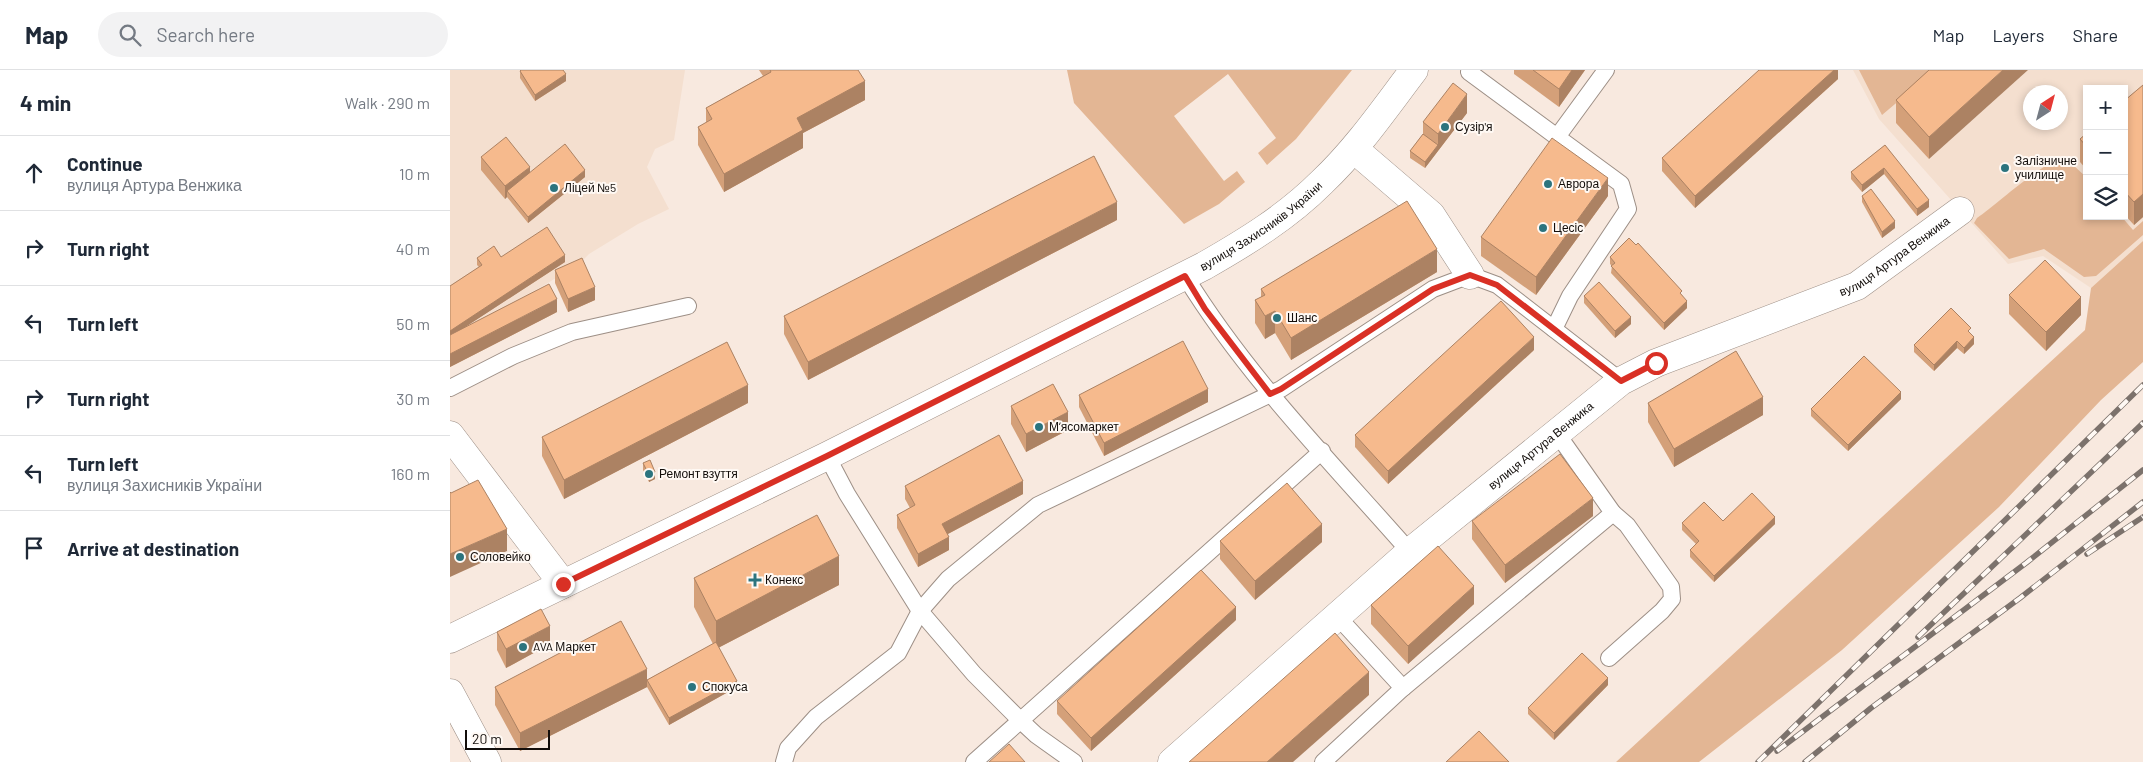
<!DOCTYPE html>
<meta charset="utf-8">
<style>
:root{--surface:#fff;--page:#f2f2f3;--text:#1f2937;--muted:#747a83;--line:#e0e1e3}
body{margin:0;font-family:Barlow,sans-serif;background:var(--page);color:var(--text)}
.controls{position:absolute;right:15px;top:15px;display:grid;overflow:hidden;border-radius:0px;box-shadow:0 2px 8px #0003}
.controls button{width:45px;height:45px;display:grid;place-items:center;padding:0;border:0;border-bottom:1px solid var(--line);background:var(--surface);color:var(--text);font:25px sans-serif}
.compass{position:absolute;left:1573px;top:15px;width:45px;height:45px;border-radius:50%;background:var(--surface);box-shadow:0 2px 8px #0003;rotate:36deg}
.scale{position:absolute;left:15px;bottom:12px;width:85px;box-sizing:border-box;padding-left:5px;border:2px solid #130e0b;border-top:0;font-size:14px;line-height:18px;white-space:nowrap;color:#130e0b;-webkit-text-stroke:4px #fff9f4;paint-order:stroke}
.stop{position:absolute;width:15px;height:15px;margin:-11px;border:4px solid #d93025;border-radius:50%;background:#fff}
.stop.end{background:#d93025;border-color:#fff;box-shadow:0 1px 5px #0008}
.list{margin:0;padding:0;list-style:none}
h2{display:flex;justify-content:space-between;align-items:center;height:65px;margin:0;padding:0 20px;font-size:21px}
h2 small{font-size:16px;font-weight:400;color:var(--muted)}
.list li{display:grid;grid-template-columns:32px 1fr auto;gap:15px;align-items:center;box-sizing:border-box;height:75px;padding:0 20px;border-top:1px solid var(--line)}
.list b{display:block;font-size:19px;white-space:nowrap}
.list p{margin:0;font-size:16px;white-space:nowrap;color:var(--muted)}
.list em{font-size:16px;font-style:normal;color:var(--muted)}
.icon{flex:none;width:28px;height:28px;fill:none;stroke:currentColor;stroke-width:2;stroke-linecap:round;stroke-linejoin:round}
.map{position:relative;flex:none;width:1693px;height:692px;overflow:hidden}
header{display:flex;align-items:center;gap:30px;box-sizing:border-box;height:70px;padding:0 25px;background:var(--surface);border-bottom:1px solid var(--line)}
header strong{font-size:24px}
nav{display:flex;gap:28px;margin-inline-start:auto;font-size:18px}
.search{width:350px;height:45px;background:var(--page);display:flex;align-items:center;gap:12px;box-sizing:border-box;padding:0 18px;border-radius:28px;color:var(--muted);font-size:19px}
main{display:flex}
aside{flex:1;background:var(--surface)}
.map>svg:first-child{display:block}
</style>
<header>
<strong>Map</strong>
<div class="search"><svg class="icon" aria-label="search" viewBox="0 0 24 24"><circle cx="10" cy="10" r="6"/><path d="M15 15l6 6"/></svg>Search here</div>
<nav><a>Map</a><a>Layers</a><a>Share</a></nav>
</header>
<main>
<aside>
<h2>4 min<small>Walk · 290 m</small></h2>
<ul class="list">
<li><svg class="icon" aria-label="ahead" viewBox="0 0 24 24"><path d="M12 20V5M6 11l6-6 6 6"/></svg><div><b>Continue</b><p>вулиця Артура Венжика</p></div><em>10 m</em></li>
<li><svg class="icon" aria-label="right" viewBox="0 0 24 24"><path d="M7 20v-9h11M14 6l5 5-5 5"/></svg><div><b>Turn right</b></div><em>40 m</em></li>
<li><svg class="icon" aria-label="left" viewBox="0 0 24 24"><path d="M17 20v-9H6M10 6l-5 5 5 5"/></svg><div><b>Turn left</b></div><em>50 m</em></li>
<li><svg class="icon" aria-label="right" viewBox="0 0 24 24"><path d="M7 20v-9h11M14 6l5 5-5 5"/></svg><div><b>Turn right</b></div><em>30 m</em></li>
<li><svg class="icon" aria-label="left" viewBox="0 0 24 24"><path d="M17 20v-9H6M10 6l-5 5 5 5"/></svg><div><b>Turn left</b><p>вулиця Захисників України</p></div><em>160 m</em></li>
<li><svg class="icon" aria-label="arrive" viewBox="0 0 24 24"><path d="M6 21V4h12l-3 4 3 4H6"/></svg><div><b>Arrive at destination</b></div></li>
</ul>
</aside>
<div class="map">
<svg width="1693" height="692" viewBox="0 0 1693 692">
<rect width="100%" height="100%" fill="#f8e9df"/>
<g fill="#f4dfcf" fill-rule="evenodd">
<polygon points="0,0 235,0 224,70 205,79 197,97 219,139 188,154 139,184 128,195 0,271"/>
<path d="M1403 0H1693V171L1641 218 1593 186 1558 194 1429 49ZM1637 19H1674V146H1637ZM1580 22H1610V52H1580Z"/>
</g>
<g fill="#e3b694">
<polygon points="617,0 902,0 846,69 817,95 808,83 826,68 778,4 724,46 774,111 787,101 795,112 769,134 734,154 624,33"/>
<polygon points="1409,0 1494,0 1458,23 1432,45"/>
<path d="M1610 89 1620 92 1637 108V146H1671L1683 160 1693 151V165L1646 206 1634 207 1594 179 1559 189 1524 153 1527 148C1548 133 1588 96 1610 89Z"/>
<polygon points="1693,171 1693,292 1651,330 1549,437 1392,580 1249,692 1166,692 1635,260 1641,218"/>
</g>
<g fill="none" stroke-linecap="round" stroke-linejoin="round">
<defs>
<g id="service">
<polyline points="1019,2 1107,67 1156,0"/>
<path d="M735 206C797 307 882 393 960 482"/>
<polyline points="1104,259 1120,226 1178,139 1171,114 1107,67"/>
<polyline points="0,318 63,286 122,262 238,236"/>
<polyline points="377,386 397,424 470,541 524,604 571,651 586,665 624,692"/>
<polyline points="887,546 953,618"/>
<polyline points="1159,588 1212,541 1222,529 1221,517 1177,455 1163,443"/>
<polyline points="334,692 338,678 366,647 448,583 470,541 498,509 588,435 831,319 983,219 1020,205 1047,215 1171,311"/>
<polyline points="524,692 872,381"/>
<polyline points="873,692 953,618 1163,443 1106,362"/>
</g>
<g id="minor">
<polyline points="904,79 981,145 1020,205"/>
<polyline points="0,365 113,514"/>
<polyline points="0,623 37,692"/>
<path id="s1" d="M722 692 960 482 1171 311 1206 293 1407 216 1510 141"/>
</g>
<g id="tertiary">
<path id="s2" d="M0 569 377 386 754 196C796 172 837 147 872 112 907 79 935 38 964 0"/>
</g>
</defs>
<use href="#service" stroke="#9d8f86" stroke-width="18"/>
<use href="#minor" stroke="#9d8f86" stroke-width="29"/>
<use href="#tertiary" stroke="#9d8f86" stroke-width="29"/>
<use href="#service" stroke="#fff" stroke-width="16"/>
<use href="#minor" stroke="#fff" stroke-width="28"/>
<use href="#tertiary" stroke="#fff" stroke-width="28"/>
<defs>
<g id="rail">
<polyline points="1637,484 1693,447"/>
<polyline points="1468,567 1693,353"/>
<polyline points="1327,681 1576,493 1693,400"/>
<polyline points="1308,692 1693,315"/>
<polyline points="1355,692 1421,638 1570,528 1693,432"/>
</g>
</defs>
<use href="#rail" stroke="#7c726c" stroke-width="5.5"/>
<use href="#rail" stroke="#fff9f4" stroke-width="4" stroke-dasharray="11" stroke-linecap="butt"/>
</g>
<g fill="#d4a079">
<polygon points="309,0 408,0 415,30 353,63 353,78 274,122 248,75 248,57 256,53 256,38 313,6"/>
<polygon points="1064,0 1135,0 1109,37 1064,4"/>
<polygon points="1388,0 1388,9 1245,138 1212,101 1212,88"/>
<polygon points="1479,0 1479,89 1446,53 1446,30"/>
<polygon points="70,1 116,11 85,31 70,8"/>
<polygon points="1693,15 1693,147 1684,155 1674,144 1674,31"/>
<polygon points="1017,43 975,98 960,88 960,81 973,64 973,52"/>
<polygon points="1637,63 1637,100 1630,92 1630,69"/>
<polygon points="1435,75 1479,137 1467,146 1434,104 1412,122 1401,109 1401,102"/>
<polygon points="31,87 80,103 135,107 78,153 57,127 55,129 31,100"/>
<polygon points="1158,126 1086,225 1031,186 1031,167"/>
<polygon points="1412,126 1445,158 1432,168 1412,132"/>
<polygon points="667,150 358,310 334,264 334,246"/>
<polygon points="51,187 115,192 15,257 107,242 0,297 0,216 29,197 27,195 27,188"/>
<polygon points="1160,187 1232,225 1237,238 1214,260 1161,203 1162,196 1160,194"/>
<polygon points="105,200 145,230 118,242 105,213"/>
<polygon points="987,202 841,290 825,263 815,269 805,253 805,230 811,227 811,219"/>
<polygon points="1559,225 1631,245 1596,281 1559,244"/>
<polygon points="1134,226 1181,254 1165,268 1134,233"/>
<polygon points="1521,264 1524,274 1514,284 1507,278 1484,301 1464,282 1464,275"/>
<polygon points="1084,280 938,414 905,377 905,365"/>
<polygon points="629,325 758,332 654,386 629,337"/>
<polygon points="1451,329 1398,381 1361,346 1361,339"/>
<polygon points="298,333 114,429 92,386 92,367"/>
<polygon points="1198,333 1313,345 1224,397 1198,352"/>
<polygon points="561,336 618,360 576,382 561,354"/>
<polygon points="193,393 205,409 199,412 193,400"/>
<polygon points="455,416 573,424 498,464 499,480 468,497 447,458 447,445 460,438 455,429"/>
<polygon points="1143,446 1055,513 1022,469 1022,451"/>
<polygon points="1273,451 1325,454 1264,512 1240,487 1240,480 1246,474 1232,460 1232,453"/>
<polygon points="770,471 872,472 805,530 770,489"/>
<polygon points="244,508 389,515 268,578 287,617 219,655 197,617 70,681 45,635 45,617 197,610 263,574 244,537"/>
<polygon points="1024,534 958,594 921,554 921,535"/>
<polygon points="786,550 641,681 607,644 607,631"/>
<polygon points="47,562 100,574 56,598 47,580"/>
<polygon points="1158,615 1104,670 1078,644 1078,638"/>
</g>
<g fill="#ac8263">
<polygon points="1122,0 1135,0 1109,37 1109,19"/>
<polygon points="1384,0 1388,0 1388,9 1245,138 1245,126"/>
<polygon points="1553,0 1578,0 1479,89 1479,67"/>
<polygon points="116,4 116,11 85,31 85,25"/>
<polygon points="415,11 415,30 353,63 353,78 274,122 274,104 347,48"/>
<polygon points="1017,24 1017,43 975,98 975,92 988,75 988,64"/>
<polygon points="80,97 80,110 57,121 57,127 55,129 55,116"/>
<polygon points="1434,98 1434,104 1412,122 1412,115"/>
<polygon points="135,100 135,107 78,153 78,147"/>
<polygon points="1158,108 1158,126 1086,225 1086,207"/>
<polygon points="1693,124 1693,147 1684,155 1684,132"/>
<polygon points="1479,130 1479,137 1467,146 1467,139"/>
<polygon points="667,132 667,150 358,310 358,292"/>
<polygon points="1445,151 1445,158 1432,168 1432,162"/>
<polygon points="987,179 987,202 841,290 841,268"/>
<polygon points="115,185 115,192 0,267 0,261"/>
<polygon points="145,217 145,230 118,242 118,229"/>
<polygon points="1631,227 1631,245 1596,281 1596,262"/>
<polygon points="107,229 107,242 0,297 0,284"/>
<polygon points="1237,231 1237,238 1214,260 1214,253"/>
<polygon points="825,241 825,263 815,269 815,246"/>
<polygon points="1181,247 1181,254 1165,268 1165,261"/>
<polygon points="1084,267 1084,280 938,414 938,401"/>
<polygon points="1524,267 1524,274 1514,284 1514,278"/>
<polygon points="1507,271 1507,278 1484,301 1484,295"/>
<polygon points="298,315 298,333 114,429 114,410"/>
<polygon points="758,319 758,332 654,386 654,373"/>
<polygon points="1451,322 1451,329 1398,381 1398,375"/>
<polygon points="1313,327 1313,345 1224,397 1224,379"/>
<polygon points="618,342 618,360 576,382 576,364"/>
<polygon points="205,402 205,409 199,412 199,405"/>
<polygon points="573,411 573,424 492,467 492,454"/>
<polygon points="1143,428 1143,446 1055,513 1055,495"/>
<polygon points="1325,447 1325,454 1264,512 1264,506"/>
<polygon points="872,454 872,472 805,530 805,511"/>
<polygon points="57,459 57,481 0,507 0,484"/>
<polygon points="499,467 499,480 468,497 468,484"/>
<polygon points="389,486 389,515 266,579 266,551"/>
<polygon points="1024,516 1024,534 958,594 958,576"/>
<polygon points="786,537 786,550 641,681 641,668"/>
<polygon points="100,556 100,574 56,598 56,579"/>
<polygon points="197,599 197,617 70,681 70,663"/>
<polygon points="919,602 919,625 843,692 817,692"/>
<polygon points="1158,608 1158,615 1104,670 1104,663"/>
<polygon points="287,611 287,617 219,655 219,648"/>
</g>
<g fill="#f6ba8d" stroke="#ac8263">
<polygon points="71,0 113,0 116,4 85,25 70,1"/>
<polygon points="320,0 408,0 415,11 347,48 353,60 274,104 248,57 262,49 256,38 321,2"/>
<polygon points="1083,0 1122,0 1109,19"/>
<polygon points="1309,0 1384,0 1245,126 1212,88"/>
<polygon points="1479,0 1553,0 1479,67 1446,30"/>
<polygon points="1003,13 1017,24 988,64 973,52"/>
<polygon points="1693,15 1693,124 1684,132 1674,121 1674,31"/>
<polygon points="1637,63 1637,77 1630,69"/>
<polygon points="973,64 988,75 975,92 960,81"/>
<polygon points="56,67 80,97 55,116 31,87"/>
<polygon points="1102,68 1158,108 1086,207 1031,167"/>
<polygon points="115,74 135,100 78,147 57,121"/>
<polygon points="1435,75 1479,130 1467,139 1434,98 1412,115 1401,102"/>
<polygon points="644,86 667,132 358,292 334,246"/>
<polygon points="1421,119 1445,151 1432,162 1412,126"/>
<polygon points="957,131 987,179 841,268 825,241 815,246 805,230 815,225 811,219"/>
<polygon points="97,157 115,185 0,261 0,216 32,195 27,188 44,176 51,187"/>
<polygon points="1179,168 1186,175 1188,173 1232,221 1230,223 1237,231 1214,253 1161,196 1165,193 1160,187"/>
<polygon points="132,188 145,217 118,229 105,200"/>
<polygon points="1595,190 1631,227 1596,262 1559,225"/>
<polygon points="1149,212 1181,247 1165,261 1134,226"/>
<polygon points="99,214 107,229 0,284 0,265"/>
<polygon points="1051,231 1084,267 938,401 905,365"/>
<polygon points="1501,238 1521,258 1518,261 1524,267 1514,278 1507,271 1484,295 1464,275"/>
<polygon points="733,271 758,319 654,373 629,325"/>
<polygon points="277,272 298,315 114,410 92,367"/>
<polygon points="1286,281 1313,327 1224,379 1198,333"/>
<polygon points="1414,286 1451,322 1398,375 1361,339"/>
<polygon points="603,314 618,342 576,364 561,336"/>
<polygon points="549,365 573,411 492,454 499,467 468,484 447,445 465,435 455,416"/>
<polygon points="1110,384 1143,428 1055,495 1022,451"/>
<polygon points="200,390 205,402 199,405 193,393"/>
<polygon points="28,410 57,459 0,484 0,422 1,423"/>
<polygon points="837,413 872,454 805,511 770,471"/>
<polygon points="1302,423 1325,447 1264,506 1240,480 1249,471 1232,453 1254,432 1273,451"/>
<polygon points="367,445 389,486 266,551 244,508"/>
<polygon points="988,476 1024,516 958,576 921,535"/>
<polygon points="751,500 786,537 641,668 607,631"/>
<polygon points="91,539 100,556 56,579 47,562"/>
<polygon points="171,551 197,599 70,663 45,617"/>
<polygon points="885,563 919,602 817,692 739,692"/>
<polygon points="266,572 287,611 219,648 197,610"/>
<polygon points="1132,583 1158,608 1104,663 1078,638"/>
<polygon points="1029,661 1059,692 996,692"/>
<polygon points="559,674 575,692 539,692"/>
</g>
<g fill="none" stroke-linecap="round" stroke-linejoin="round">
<polyline stroke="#d93025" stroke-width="6" points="113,514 377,386 735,206 755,239 820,324 831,319 983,219 1020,205 1047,215 1171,311 1206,293"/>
</g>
<g fill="#2c747e" stroke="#fff9f4" stroke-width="2">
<circle cx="995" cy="57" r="5"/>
<circle cx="1555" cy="98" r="5"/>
<circle cx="1098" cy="114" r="5"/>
<circle cx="104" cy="118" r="5"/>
<circle cx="1093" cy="158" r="5"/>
<circle cx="827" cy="248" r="5"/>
<circle cx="589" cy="357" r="5"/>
<circle cx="199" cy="404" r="5"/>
<circle cx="10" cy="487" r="5"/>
<path d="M302.5 502.5h5v5h5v5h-5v5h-5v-5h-5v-5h5z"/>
<circle cx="73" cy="577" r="5"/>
<circle cx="242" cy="617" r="5"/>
</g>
<g text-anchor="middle" stroke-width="4" stroke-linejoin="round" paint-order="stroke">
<g font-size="12" fill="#130e0b" stroke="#fff9f4" text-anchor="start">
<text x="1005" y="61">Сузір'я</text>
<text x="1565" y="95">Залізничне<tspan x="1565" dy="14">училище</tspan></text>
<text x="1108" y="118">Аврора</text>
<text x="114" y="122">Ліцей №5</text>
<text x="1103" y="162">Цесіс</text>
<text x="837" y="252">Шанс</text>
<text x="599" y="361">Мʼясомаркет</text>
<text x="209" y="408">Ремонт взуття</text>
<text x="20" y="491">Соловейко</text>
<text x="315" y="514">Конекс</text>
<text x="83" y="581">AVA Маркет</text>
<text x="252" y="621">Спокуса</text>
</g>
<g font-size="12" fill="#130e0b" stroke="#fff9f4">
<text dy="4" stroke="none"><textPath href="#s2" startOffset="911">вулиця Захисників України</textPath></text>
<text dy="4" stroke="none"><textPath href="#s1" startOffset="891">вулиця Артура Венжика</textPath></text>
<text dy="4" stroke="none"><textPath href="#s1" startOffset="486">вулиця Артура Венжика</textPath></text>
</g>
</g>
</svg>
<div class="controls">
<button>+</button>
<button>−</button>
<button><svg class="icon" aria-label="layers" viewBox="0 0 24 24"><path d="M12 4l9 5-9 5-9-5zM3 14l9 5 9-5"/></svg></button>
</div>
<svg class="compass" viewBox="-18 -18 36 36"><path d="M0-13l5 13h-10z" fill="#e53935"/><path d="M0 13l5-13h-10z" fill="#747a83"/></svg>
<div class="scale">20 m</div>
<div class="stop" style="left:1206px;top:293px"></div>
<div class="stop end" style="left:113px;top:514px"></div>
</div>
</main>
